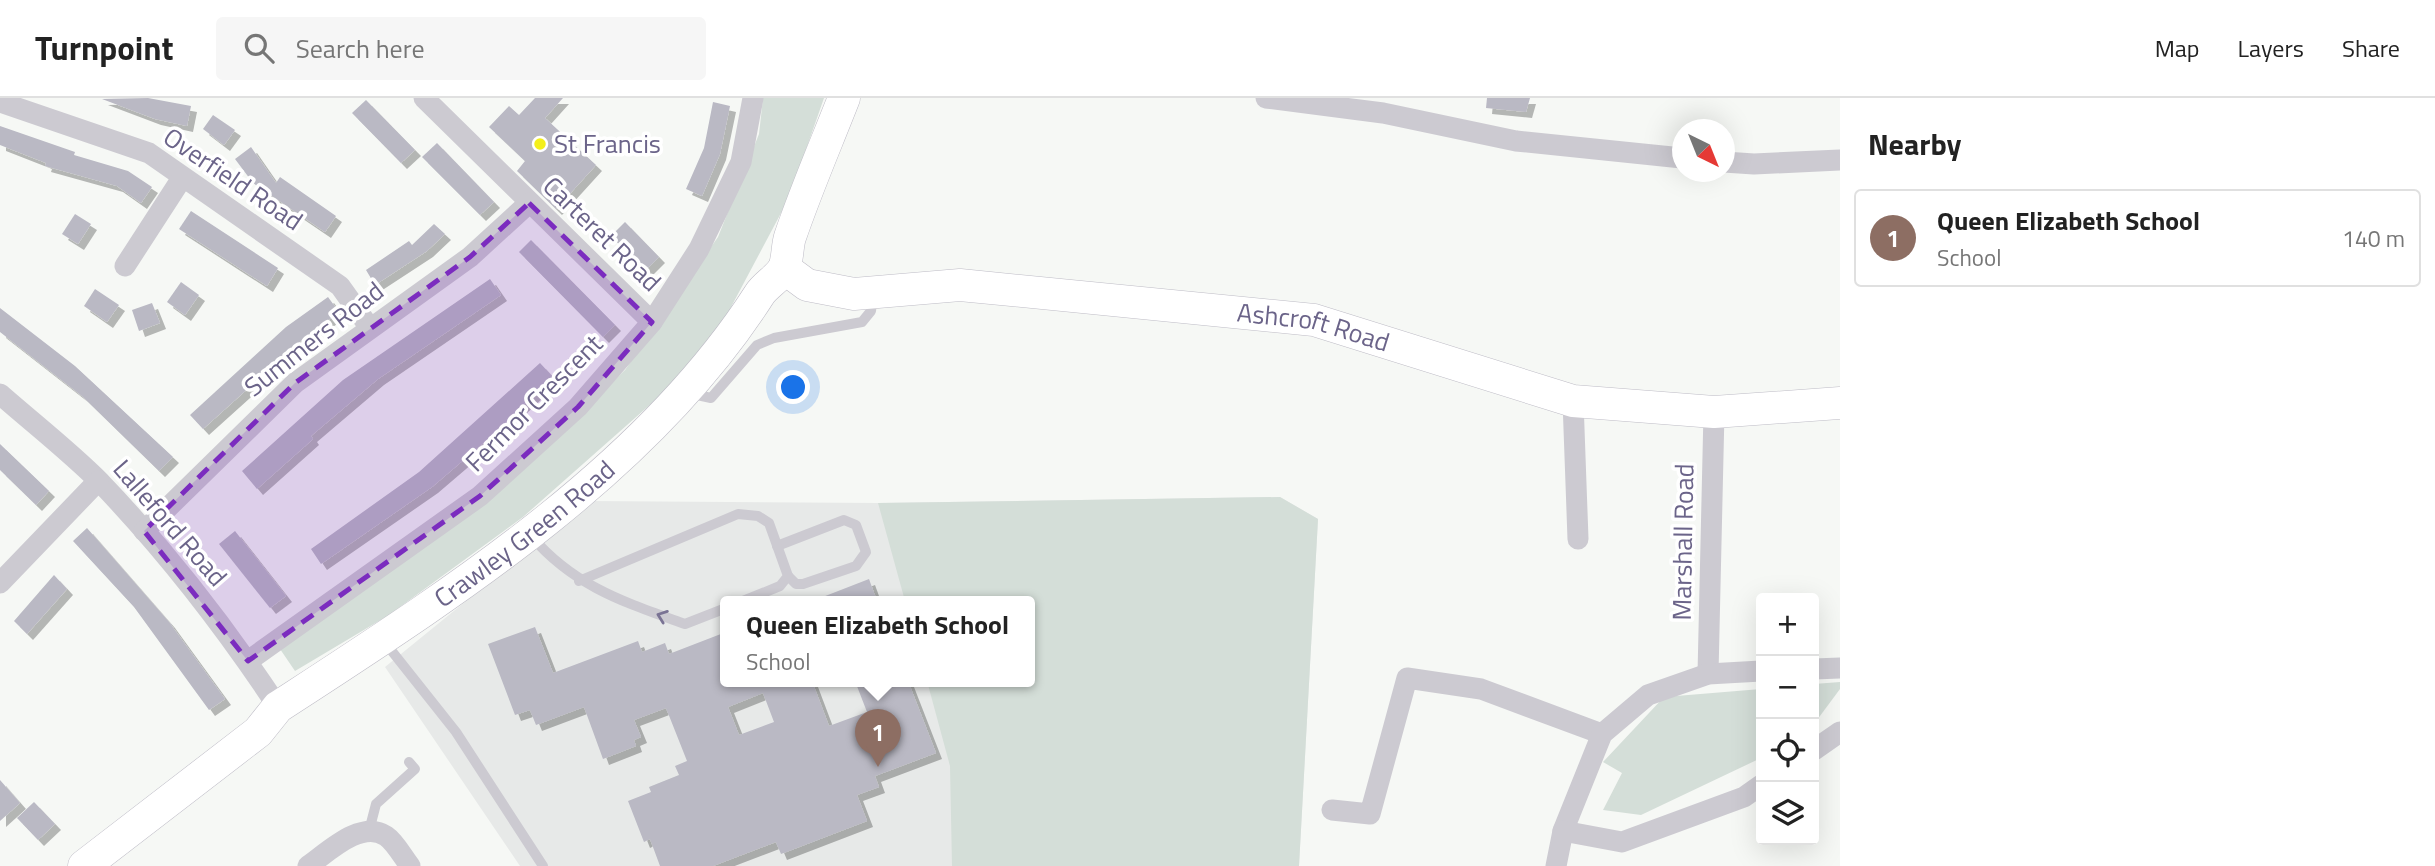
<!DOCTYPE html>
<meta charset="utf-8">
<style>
:root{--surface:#fff;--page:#f6f6f6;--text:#222;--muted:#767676;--line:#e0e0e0;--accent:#db2777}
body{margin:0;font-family:"Titillium Web",sans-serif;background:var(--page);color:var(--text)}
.controls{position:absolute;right:21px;bottom:21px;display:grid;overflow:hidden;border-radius:7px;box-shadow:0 7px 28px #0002}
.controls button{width:63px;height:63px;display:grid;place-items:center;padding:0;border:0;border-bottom:2px solid var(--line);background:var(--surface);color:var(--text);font:35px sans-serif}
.compass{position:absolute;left:1672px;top:21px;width:63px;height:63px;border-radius:50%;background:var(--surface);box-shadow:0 7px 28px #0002;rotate:137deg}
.you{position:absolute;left:794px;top:290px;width:24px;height:24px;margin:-18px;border:5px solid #fff;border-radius:50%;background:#1a73e8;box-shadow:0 0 0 10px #1a73e833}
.badge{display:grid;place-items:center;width:46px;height:46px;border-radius:50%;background:var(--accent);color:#fff;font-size:23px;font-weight:700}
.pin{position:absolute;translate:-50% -58px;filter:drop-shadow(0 2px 4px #0008)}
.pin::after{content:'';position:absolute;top:37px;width:24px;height:21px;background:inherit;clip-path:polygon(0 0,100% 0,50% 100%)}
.popup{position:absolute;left:720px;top:498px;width:315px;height:91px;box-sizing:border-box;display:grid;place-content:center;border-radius:7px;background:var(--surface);filter:drop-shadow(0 2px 5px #0005);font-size:23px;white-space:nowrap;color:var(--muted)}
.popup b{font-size:26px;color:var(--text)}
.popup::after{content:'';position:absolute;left:50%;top:100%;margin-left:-14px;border:14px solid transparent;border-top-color:var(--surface)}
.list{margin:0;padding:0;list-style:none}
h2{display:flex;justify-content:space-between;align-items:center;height:91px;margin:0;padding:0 28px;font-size:30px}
h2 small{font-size:23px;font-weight:400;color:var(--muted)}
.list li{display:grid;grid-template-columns:46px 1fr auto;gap:21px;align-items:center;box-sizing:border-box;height:98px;margin:0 14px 14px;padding:0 14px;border:2px solid var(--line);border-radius:7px}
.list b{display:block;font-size:26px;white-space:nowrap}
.list p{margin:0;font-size:23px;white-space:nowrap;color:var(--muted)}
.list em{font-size:23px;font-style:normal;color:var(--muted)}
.icon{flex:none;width:38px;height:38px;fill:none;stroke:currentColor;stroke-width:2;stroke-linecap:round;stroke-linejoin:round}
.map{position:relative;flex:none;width:1840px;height:768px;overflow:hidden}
header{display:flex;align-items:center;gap:42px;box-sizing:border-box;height:98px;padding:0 35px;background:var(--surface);border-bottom:2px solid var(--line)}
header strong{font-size:33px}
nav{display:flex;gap:38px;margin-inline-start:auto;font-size:24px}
.search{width:490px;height:63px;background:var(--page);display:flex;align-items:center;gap:18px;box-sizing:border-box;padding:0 24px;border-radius:7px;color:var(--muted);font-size:26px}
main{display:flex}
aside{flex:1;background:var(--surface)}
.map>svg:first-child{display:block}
</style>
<header>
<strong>Turnpoint</strong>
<div class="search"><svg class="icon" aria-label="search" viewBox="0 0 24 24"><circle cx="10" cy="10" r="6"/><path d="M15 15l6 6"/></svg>Search here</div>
<nav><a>Map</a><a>Layers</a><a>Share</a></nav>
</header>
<main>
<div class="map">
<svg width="1840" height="768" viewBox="0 0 1840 768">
<defs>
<filter id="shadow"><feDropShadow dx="6" dy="6" stdDeviation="0" flood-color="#0004"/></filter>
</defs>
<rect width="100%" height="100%" fill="#f6f8f5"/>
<path fill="#e7e9e8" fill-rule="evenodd" d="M1280 399 1318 421 1299 768H520L385 569 589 403 878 405ZM726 503H1030V583H726Z"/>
<g fill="#d4ded8">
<polygon points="763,0 824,0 789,100 722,226 661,297 523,419 389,517 295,573 280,551 487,404 625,272 718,139 759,36"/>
<polygon points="1280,399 1318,421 1299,768 952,768 950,668 927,583 1030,583 1030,503 905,503 878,405"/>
<polygon points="1840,584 1840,591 1814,626 1814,586"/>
<polygon points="1761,591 1761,660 1641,717 1603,712 1622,675 1603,664 1664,599"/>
</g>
<g fill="#bab9c4" fill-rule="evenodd" filter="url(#shadow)">
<polygon points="148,0 191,8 187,28 155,21 102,1"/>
<polygon points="535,0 563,0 545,20 596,67 556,111 517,73 525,63 489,29 509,8 519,17"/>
<polygon points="1487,0 1530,0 1526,14 1486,10"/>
<polygon points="366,2 415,52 401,65 352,15"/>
<polygon points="713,4 730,8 720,56 702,98 686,91 704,50"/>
<polygon points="213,17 235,32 224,47 203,31"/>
<polygon points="0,28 75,54 74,57 128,73 152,89 141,105 117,88 45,68 46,65 0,47"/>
<polygon points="437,45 494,104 480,117 422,59"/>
<polygon points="251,49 276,85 280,79 336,118 325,134 253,85 235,61"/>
<polygon points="191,113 278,170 267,188 179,131"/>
<polygon points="75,116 91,126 78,146 62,136"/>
<polygon points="625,124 659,159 645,173 611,138"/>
<polygon points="434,126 445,136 427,153 375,187 366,172 409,143 412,147"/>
<polygon points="531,142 615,227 603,239 519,154"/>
<polygon points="490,181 501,197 378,281 311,338 313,341 257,391 242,373 343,282"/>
<polygon points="181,184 199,197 185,217 167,204"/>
<polygon points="95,191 119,207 107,224 84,208"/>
<polygon points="328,199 339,214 303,241 203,331 190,317 286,229"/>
<polygon points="152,205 160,225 139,233 132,212"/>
<polygon points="0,210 75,268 173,359 159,373 82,298 0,234"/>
<polygon points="540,265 553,279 520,310 522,312 432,389 321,466 311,451 419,374"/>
<polygon points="0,346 49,393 36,407 0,372"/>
<polygon points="87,430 169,524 225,601 209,612 134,509 73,443"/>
<polygon points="235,433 286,498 270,510 219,446"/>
<polygon points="54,477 67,491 27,536 14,523"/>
<polygon points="869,481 877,503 815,503 815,502"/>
<path d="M535 529 553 575 638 543 642 554 665 545 669 556 726 534V583H812L829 628 867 614 855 583H908L936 655 875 678 879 689 857 697 867 723 781 756 776 744 713 768H660L650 741 644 744 628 703 651 694 649 689 679 677 675 668 687 663 666 610 634 622 641 639 634 642 636 648 603 661 584 609 536 627 530 612 515 617 488 546ZM763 595 774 624 739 637 728 609Z"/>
<polygon points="0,682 20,705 0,723"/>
<polygon points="34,704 55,726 38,742 17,720"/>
</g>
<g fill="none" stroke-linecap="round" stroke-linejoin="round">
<defs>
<g id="secondary">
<path id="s1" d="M784 170 807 187 854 196 960 187 1314 222 1573 303 1714 314 1840 305"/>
<path id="s2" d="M84 768 258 634 278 609C450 497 647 372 759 197 765 187 779 180 784 170 788 161 787 148 790 139 806 92 826 46 844 0"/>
</g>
</defs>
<use href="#secondary" stroke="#bebcc6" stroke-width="33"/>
<g stroke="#cccad1" stroke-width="10">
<polyline points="688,295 711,300 757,247 774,240 862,224 871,213 873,197"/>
<path d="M531 438C575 489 624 504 685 526L726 510"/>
<polyline points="777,448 844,422 856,427 866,454 856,468 803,486 796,486 788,478"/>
<polyline points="579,483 738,416 758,418 769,425 788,478 780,488 743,503"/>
<polyline points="383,542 456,634 543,768"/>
<polyline points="369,733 376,706 415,671 409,664"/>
</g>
<g stroke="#cccad1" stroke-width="21">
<polyline points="424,0 652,224"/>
<polyline points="1266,0 1383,15 1516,43 1682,60"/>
<polyline points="0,4 149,55 340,188 370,230"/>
<polyline points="1724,64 1754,66 1840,62"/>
<polyline points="125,168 182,80"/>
<path d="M0 296C33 325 69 353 100 384 166 453 225 529 278 609"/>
<polyline points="1573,303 1578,441"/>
<polyline points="144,433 295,285 470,159 529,105"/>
<polyline points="0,485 98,383"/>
<polyline points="248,563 480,398 578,309 652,224 699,151 741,64 753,0"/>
<polyline points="1814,571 1840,570"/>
<polyline points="1708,576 1714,314"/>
<polyline points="1814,652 1840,634"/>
<polyline points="1332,712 1370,716 1407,580 1481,591 1602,636"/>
<polyline points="1563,733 1602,636 1648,597 1708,576 1761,573"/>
<path d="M308 768C327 755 361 721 386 738 395 744 403 759 410 768"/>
<polyline points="1556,768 1563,733 1622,744 1744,699 1761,687"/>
</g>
<use href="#secondary" stroke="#fff" stroke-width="32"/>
</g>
<defs><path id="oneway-chevron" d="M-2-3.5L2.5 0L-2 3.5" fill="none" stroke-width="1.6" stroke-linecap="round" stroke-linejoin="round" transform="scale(1.75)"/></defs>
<use stroke="#7a7394" href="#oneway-chevron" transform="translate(662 518) rotate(-160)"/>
<path fill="#7b2cbf" fill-opacity="0.2" stroke="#7b2cbf" stroke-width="5" stroke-dasharray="14 9" stroke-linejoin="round" d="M529 105 652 224 578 309 480 398 248 563 144 433 295 285 470 159Z"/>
<circle fill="#f4ef1a" stroke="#fff" stroke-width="2.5" cx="540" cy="46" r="7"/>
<g text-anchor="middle" stroke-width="7" stroke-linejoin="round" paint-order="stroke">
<g font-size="26" fill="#6b6489" stroke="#fff" text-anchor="start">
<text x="554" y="55">St Francis</text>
</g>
<g font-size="26" fill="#6b6489" stroke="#fff">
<text transform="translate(233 81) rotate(34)" y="9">Overfield Road</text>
<text transform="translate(602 136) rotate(44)" y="9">Carteret Road</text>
<text dy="9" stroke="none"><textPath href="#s1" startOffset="539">Ashcroft Road</textPath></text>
<text transform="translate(314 241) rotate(-38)" y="9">Summers Road</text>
<text transform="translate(534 305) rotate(-45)" y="9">Fermor Crescent</text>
<text transform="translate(170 425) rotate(49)" y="9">Lalleford Road</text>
<text dy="9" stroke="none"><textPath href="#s2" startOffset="553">Crawley Green Road</textPath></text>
<text transform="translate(1683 444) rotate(-89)" y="9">Marshall Road</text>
</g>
</g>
</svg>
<div class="controls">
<button>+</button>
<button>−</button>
<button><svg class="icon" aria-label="locate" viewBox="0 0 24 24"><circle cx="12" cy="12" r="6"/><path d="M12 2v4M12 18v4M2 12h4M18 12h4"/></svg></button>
<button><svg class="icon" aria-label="layers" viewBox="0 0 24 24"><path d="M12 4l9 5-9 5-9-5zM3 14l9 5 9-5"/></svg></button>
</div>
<svg class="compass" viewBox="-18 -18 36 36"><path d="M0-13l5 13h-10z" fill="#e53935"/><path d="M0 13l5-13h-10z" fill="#767676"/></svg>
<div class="you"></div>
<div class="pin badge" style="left:878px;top:669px;background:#8d6e63">1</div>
<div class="popup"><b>Queen Elizabeth School</b>School</div>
</div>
<aside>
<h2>Nearby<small></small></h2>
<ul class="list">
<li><span class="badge" style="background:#8d6e63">1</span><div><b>Queen Elizabeth School</b><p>School</p></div><em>140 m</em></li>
</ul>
</aside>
</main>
